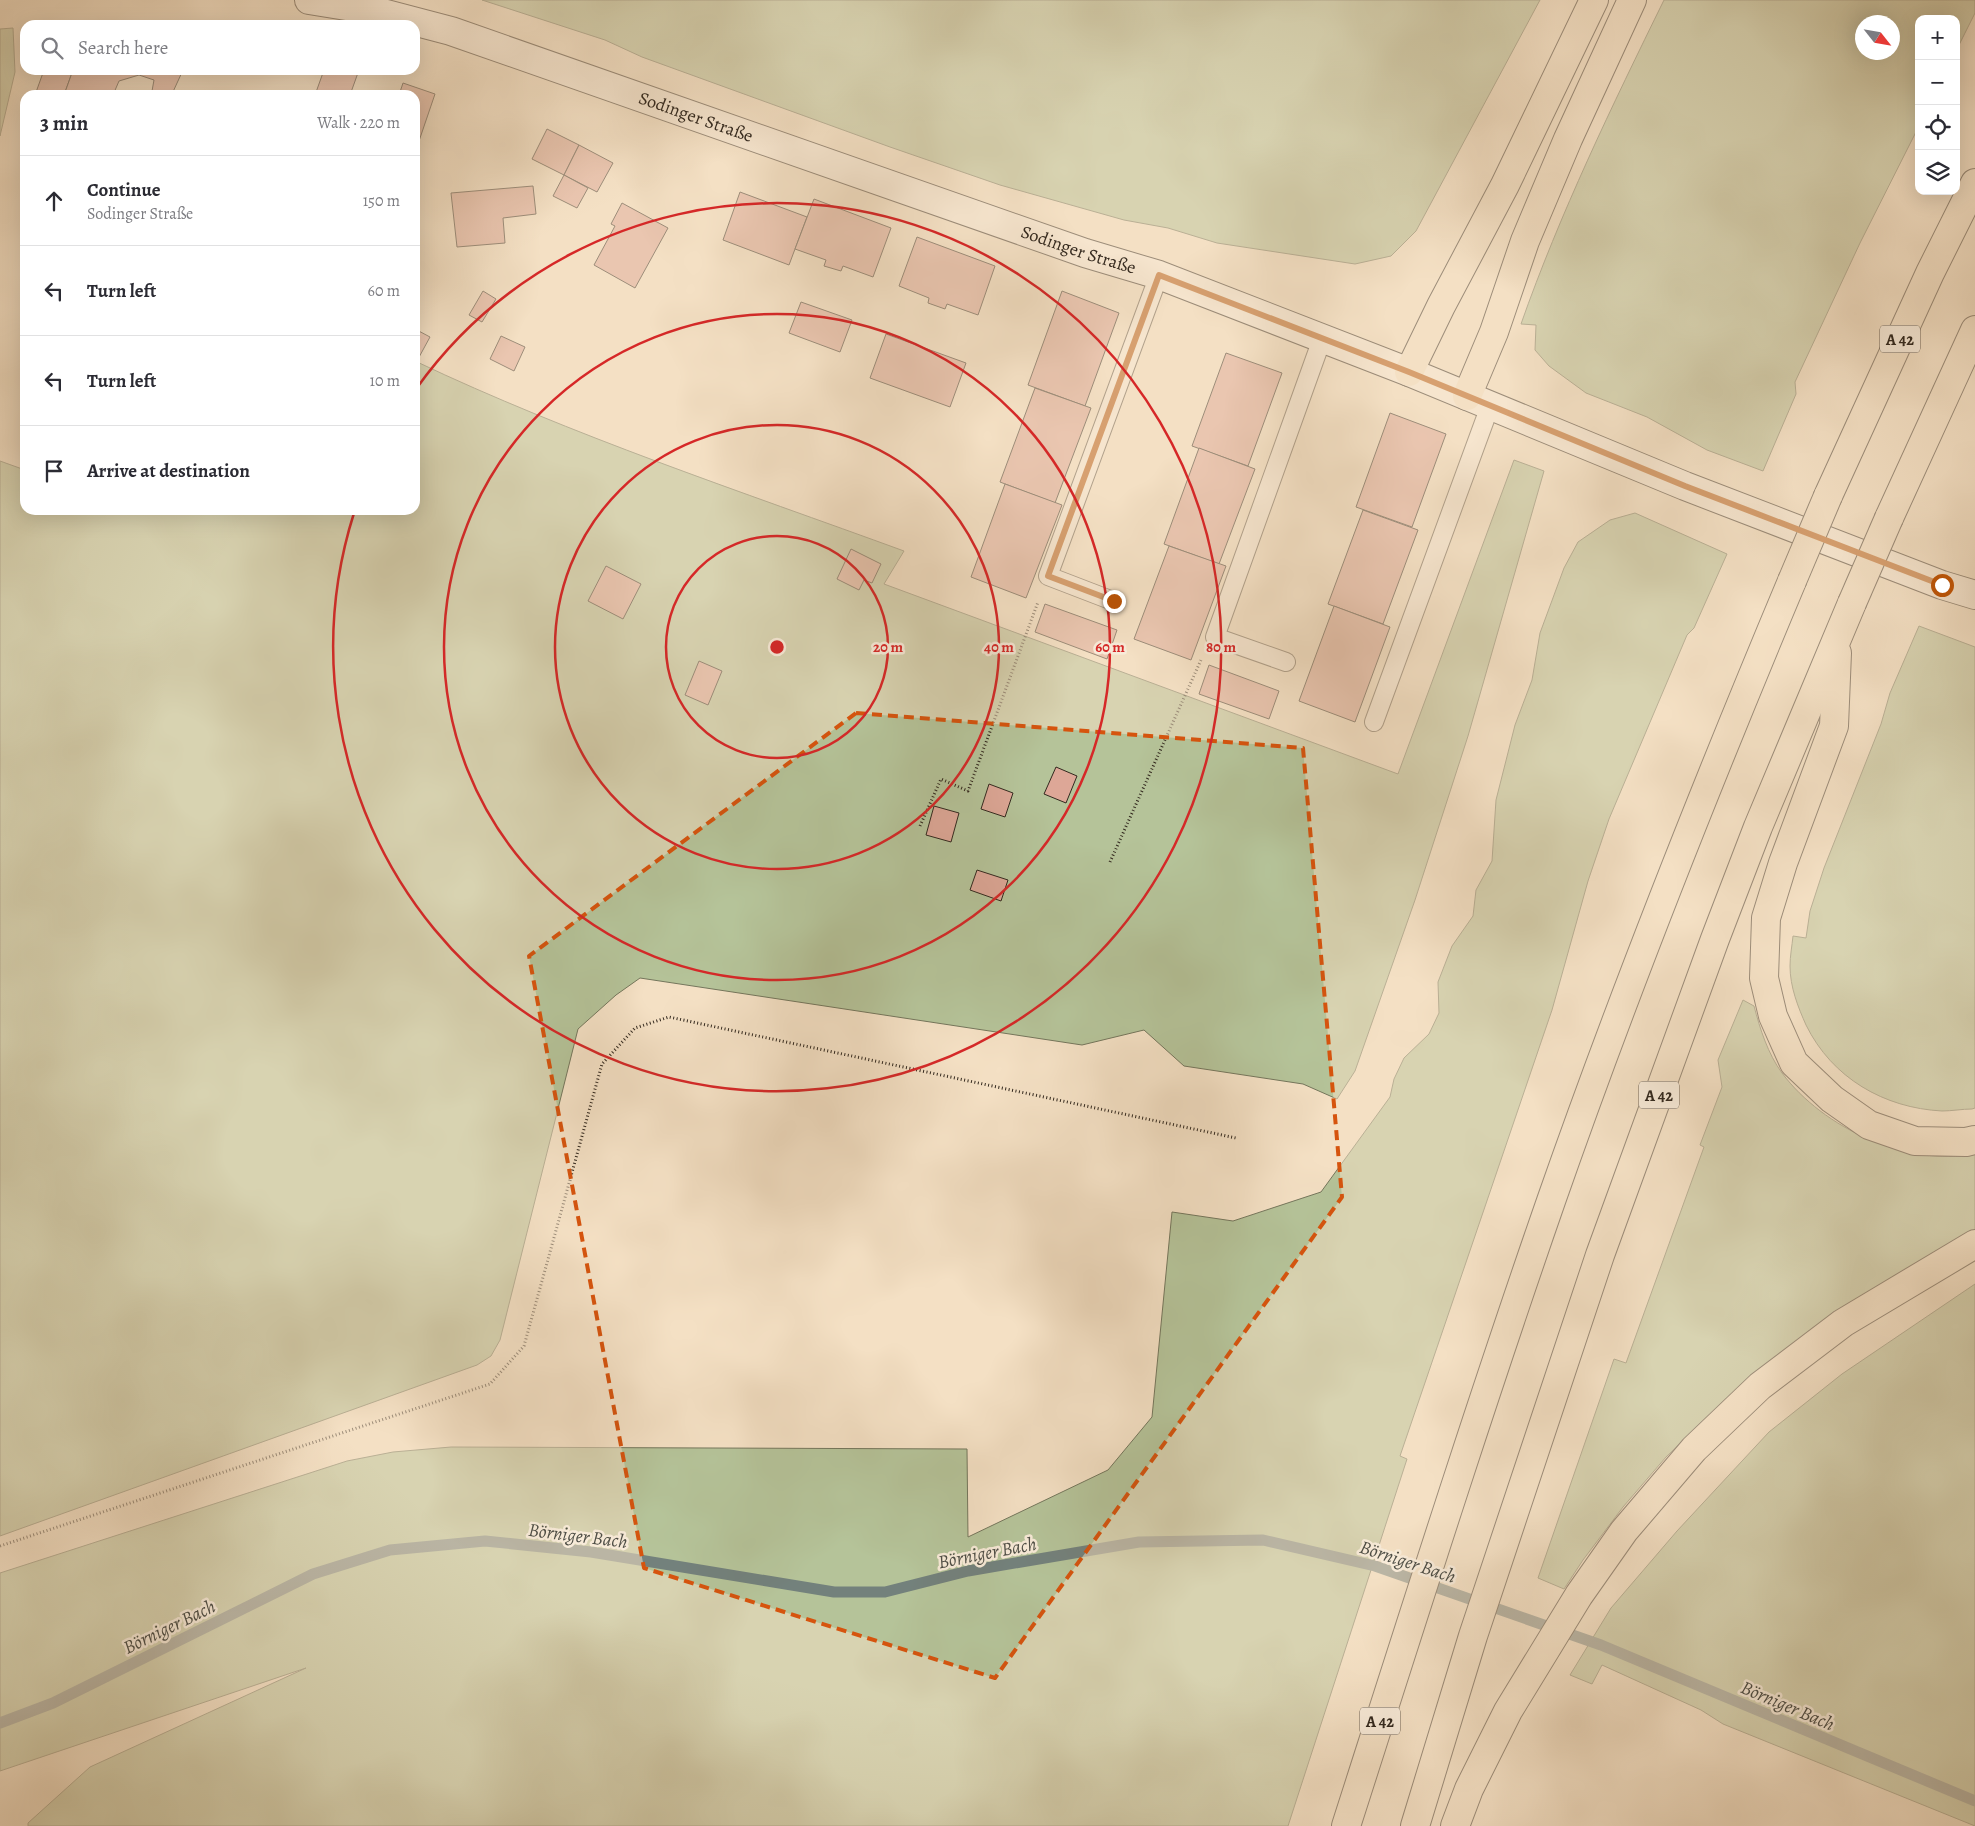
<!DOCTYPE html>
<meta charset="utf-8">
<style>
:root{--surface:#fff;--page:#f2f2f3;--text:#2b2b33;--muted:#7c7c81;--line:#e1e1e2}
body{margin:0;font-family:Alegreya,serif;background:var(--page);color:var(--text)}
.controls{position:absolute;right:15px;top:15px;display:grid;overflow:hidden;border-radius:10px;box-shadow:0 5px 20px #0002}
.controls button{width:45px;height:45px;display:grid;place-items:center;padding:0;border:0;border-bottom:1px solid var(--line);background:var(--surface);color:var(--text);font:25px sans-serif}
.compass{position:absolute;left:1855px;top:15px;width:45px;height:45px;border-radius:50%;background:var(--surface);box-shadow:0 5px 20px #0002;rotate:121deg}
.stop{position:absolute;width:15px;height:15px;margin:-11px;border:4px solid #b45309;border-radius:50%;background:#fff}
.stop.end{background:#b45309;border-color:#fff;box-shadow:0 1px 5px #0008}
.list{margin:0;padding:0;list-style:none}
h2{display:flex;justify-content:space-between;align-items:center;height:65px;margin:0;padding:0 20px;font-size:21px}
h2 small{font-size:16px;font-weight:400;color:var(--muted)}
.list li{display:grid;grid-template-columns:32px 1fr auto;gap:15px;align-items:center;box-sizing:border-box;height:90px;padding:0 20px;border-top:1px solid var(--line)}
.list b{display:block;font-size:19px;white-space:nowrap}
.list p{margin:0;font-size:16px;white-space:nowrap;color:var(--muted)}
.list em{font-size:16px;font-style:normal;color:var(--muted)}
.icon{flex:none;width:28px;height:28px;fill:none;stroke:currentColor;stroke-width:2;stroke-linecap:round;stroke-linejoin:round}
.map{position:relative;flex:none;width:1975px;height:1826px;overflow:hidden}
.search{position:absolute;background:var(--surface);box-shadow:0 5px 20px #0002;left:20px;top:20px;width:400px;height:55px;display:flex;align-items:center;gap:12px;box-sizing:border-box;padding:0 18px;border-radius:15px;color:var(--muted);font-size:19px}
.panel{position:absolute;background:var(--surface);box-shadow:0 5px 20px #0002;left:20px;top:90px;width:400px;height:425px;border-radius:15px}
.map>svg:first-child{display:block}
</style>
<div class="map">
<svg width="1975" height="1826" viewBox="0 0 1975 1826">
<rect width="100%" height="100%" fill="#f4e0c4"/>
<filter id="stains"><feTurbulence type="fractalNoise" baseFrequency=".004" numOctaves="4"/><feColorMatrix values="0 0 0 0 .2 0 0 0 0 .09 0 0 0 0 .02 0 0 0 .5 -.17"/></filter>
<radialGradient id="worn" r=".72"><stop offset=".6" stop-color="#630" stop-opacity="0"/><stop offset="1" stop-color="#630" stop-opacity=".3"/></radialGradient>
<g fill="#b5c399" stroke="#74765c" fill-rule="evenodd">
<polygon points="482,0 1540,0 1416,231 1391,256 1355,264 1217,243 1168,228 1124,220 1000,185 890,147 642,57 605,40"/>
<path d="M1664 0H1975V13L1956 51V19H1919V126L1860 243 1795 382 1796 394 1763 471 1707 450 1647 417 1586 393 1549 366 1535 350 1536 325 1521 324C1560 213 1612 106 1664 0ZM1862 22H1892V52H1862Z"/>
<polygon points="13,28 15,72 0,136 0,29"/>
<path d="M415 361C573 436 740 491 904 551L884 584 1398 774 1514 460 1544 471 1468 736 1415 900 1355 1071 1337 1099 1303 1084 1184 1066 1144 1030 1082 1045 640 978 616 995 578 1029 500 1340 491 1356 477 1365 0 1536V461L25 470V510H415Z"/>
<polygon points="1635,513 1727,554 1694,628 1687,635 1609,819 1588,881 1552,1010 1400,1456 1407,1459 1288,1826 28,1826 28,1823 90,1767 306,1668 0,1771 0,1573 347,1461 393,1452 451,1447 967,1449 968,1537 1108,1470 1152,1417 1172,1212 1233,1221 1321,1192 1390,1097 1394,1079 1404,1058 1429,1034 1439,1013 1438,982 1452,946 1473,916 1476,890 1492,861 1496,800 1515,725 1532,680 1540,633 1564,568 1578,542 1610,520"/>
<path d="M1919 626 1975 647V1108L1972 1109C1962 1109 1952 1111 1942 1111 1884 1108 1832 1078 1806 1025 1798 1007 1790 987 1790 966 1790 956 1792 946 1793 936L1806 938 1810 911 1824 868 1881 724 1890 693Z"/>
<path d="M1743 1000 1754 1006C1760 1029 1768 1054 1782 1073 1823 1128 1907 1167 1975 1154V1231L1733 1393 1666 1457 1623 1507 1583 1560 1564 1589 1538 1578 1614 1359 1626 1363 1704 1147 1700 1145 1722 1087 1718 1060Z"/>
<polygon points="1975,1284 1975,1826 1723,1724 1701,1710 1602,1665 1592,1684 1570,1675 1611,1608 1677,1531 1769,1432 1842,1374"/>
</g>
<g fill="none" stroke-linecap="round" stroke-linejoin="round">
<polyline stroke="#73817c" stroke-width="11" points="0,1723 53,1703 313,1574 390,1550 485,1541 591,1552 834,1592 885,1592 968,1571 1139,1542 1263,1540 1375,1566 1601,1645 1975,1801"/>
</g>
<g fill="#dda797" stroke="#33291f">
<polygon points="44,70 73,70 64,95 35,95"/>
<polygon points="73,70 183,70 172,94 152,91 154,80 139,75 119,81 113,95 64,95"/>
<polygon points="324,70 359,70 350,95 315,95"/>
<polygon points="403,83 435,94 419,141 415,139 415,95 399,95"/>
<polygon points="547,129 579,145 564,175 532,159"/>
<polygon points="579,145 613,163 597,192 564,175"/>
<polygon points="564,175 588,188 577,208 553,196"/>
<polygon points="533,186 536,214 503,218 505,243 457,247 451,193"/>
<polygon points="740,192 807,217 789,265 723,240"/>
<polygon points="814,199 891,228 873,277 843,266 841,271 824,266 826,260 795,249"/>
<polygon points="622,203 668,228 635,288 594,265 615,226 611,224"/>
<polygon points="917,237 995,266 978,315 947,304 945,309 928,303 929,298 899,286"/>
<polygon points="483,291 496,299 482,322 469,315"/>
<polygon points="1062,291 1119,313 1085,406 1028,385"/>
<polygon points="801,302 852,320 840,352 789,333"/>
<polygon points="415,329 430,337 418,359 415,357"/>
<polygon points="886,334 966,363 950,407 870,378"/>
<polygon points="501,336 525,347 514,371 490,359"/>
<polygon points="1226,353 1282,373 1248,466 1192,446"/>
<polygon points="1035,388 1091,408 1055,503 1000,482"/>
<polygon points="1390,413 1446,434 1412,527 1356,507"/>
<polygon points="1199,448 1255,469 1219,564 1164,544"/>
<polygon points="1005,484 1062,505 1026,598 971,577"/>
<polygon points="1363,510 1418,530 1383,624 1328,604"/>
<polygon points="1169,546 1226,566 1191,660 1134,639"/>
<polygon points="851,549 881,564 872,583 864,580 859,590 837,579"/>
<polygon points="606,566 641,584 623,619 588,601"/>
<polygon points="1045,604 1117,630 1107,659 1035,632"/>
<polygon points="1334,606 1390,627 1355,722 1299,701"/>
<polygon points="699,661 722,671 708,705 685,695"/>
<polygon points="1209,665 1279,691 1269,719 1199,694"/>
<polygon points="1056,767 1077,776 1066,803 1044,794"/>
<polygon points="989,784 1013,793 1005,817 981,809"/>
<polygon points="934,806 959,813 951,842 926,835"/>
<polygon points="977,870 1008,880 1001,901 970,890"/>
</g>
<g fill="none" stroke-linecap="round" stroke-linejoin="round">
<defs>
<g id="lane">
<polyline points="1113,601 1048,576 1159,275"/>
<polyline points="1286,662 1215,637 1322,339"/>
<polyline points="1374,722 1490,406"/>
</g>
<g id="secondary">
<path id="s1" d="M309 0 371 10 451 31 1085 253 1159 275 1409 372 1685 486 1942 585 1975 595"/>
</g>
<g id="highway">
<polyline points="1409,372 1441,306 1505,185 1594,0"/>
<polyline points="1467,396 1494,332 1525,241 1568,139 1632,0"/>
<polyline points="1828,496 1930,273 1975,183"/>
<polyline points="1889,518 1975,330"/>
<polyline points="1837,653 1834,726 1783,863 1766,918 1764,978 1773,1016 1794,1063 1832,1099 1869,1125 1915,1141 1966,1142 1975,1140"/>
<path d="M1346 1826C1413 1617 1479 1408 1551 1201 1624 992 1706 786 1792 581"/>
<polyline points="1415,1826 1473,1636 1600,1255 1715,939 1758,827 1852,603"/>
<polyline points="1455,1826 1469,1789 1508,1711 1579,1595 1624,1531 1694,1449 1760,1386 1843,1323 1975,1244"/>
</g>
</defs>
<use href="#lane" stroke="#635748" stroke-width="20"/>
<use href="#secondary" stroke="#33291f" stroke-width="30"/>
<use href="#highway" stroke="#33291f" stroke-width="30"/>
<g stroke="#33291f" stroke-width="3" stroke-dasharray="1 2.5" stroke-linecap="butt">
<polyline points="920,826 941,779 968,791 1038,602"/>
<polyline points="1110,862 1201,660"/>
<polyline points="0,1546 490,1384 524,1346 602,1064 635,1028 669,1017 1236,1138"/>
</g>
<use href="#lane" stroke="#f8ebd9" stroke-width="18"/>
<use href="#secondary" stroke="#f8ebd9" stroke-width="28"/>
<use href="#highway" stroke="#f4e0c4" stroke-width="28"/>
<defs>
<g id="highway-bridge">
<polyline points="1792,581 1828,496"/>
<polyline points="1852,603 1889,518"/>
</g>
</defs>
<use href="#highway-bridge" stroke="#33291f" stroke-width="30" stroke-linecap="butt"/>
<use href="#highway-bridge" stroke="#f4e0c4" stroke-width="28"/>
</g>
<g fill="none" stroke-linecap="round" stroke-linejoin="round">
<polyline stroke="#b45309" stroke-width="6" points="1114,601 1048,576 1159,275 1409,372 1685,486 1942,585"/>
</g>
<path d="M0 0H1975V1826H0ZM856 713 1303 748 1342 1197 995 1678 644 1568 529 956Z" fill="#f4e0c4" fill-opacity=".55" fill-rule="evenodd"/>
<path fill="none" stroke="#d6540e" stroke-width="4" stroke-dasharray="10 6" stroke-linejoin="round" d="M856 713 1303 748 1342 1197 995 1678 644 1568 529 956Z"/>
<g fill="none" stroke="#d62828" stroke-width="2.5">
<circle cx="777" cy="647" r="111"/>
<circle cx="777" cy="647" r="222"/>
<circle cx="777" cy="647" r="333"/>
<path d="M416 389A444 444 0 1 1 354 513"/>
</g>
<g text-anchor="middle" stroke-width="5" stroke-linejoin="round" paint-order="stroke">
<g fill="#f8ebd9" stroke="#6e6357" stroke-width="1">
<rect x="1880" y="325.5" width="40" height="27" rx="4"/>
<rect x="1639" y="1081.5" width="40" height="27" rx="4"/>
<rect x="1360" y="1707.5" width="40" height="27" rx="4"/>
</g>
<g font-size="16" font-weight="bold" fill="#33291f">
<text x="1900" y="345">A 42</text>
<text x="1659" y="1101">A 42</text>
<text x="1380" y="1727">A 42</text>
</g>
<g font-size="18" fill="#33291f" stroke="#f8ebd9">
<text dy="6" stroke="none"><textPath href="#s1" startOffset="405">Sodinger Straße</textPath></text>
<text dy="6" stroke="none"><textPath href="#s1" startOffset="810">Sodinger Straße</textPath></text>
</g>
<g font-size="19" font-style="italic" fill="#4e4e46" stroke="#f8ebd9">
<text transform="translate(578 1535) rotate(7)" y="7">Börniger Bach</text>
<text transform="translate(987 1552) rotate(-11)" y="7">Börniger Bach</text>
<text transform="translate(1408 1561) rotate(18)" y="7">Börniger Bach</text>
<text transform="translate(169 1626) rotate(-26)" y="7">Börniger Bach</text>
<text transform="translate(1788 1705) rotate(23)" y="7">Börniger Bach</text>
</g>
</g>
<circle cx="777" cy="647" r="8" fill="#d62828" stroke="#f8ebd9" stroke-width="2.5"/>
<g font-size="15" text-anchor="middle" font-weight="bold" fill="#d62828" stroke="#f8ebd9" stroke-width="5" stroke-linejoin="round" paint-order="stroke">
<text x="888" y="652">20 m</text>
<text x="999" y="652">40 m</text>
<text x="1110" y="652">60 m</text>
<text x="1221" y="652">80 m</text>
</g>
<rect width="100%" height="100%" filter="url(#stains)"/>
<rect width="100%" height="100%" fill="url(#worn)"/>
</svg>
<div class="controls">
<button>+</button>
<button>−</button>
<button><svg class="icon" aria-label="locate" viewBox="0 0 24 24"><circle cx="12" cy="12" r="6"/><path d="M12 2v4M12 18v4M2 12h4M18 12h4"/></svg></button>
<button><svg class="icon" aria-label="layers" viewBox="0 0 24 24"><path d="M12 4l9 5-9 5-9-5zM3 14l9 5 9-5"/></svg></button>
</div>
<svg class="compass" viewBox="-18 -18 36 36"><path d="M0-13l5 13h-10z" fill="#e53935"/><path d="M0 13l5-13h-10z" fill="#7c7c81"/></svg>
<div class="stop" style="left:1942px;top:585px"></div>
<div class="stop end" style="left:1114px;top:601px"></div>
<div class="search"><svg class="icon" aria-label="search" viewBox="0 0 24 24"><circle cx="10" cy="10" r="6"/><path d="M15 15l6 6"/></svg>Search here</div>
<section class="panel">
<h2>3 min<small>Walk · 220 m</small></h2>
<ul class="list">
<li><svg class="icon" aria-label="ahead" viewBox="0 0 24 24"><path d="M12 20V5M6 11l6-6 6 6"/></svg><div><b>Continue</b><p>Sodinger Straße</p></div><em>150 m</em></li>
<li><svg class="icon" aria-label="left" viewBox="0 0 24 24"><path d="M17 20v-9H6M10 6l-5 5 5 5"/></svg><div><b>Turn left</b></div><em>60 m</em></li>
<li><svg class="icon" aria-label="left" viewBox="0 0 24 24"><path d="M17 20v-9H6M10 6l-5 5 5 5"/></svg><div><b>Turn left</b></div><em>10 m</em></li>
<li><svg class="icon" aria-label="arrive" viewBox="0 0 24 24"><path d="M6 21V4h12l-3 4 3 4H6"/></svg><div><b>Arrive at destination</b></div></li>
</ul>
</section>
</div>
